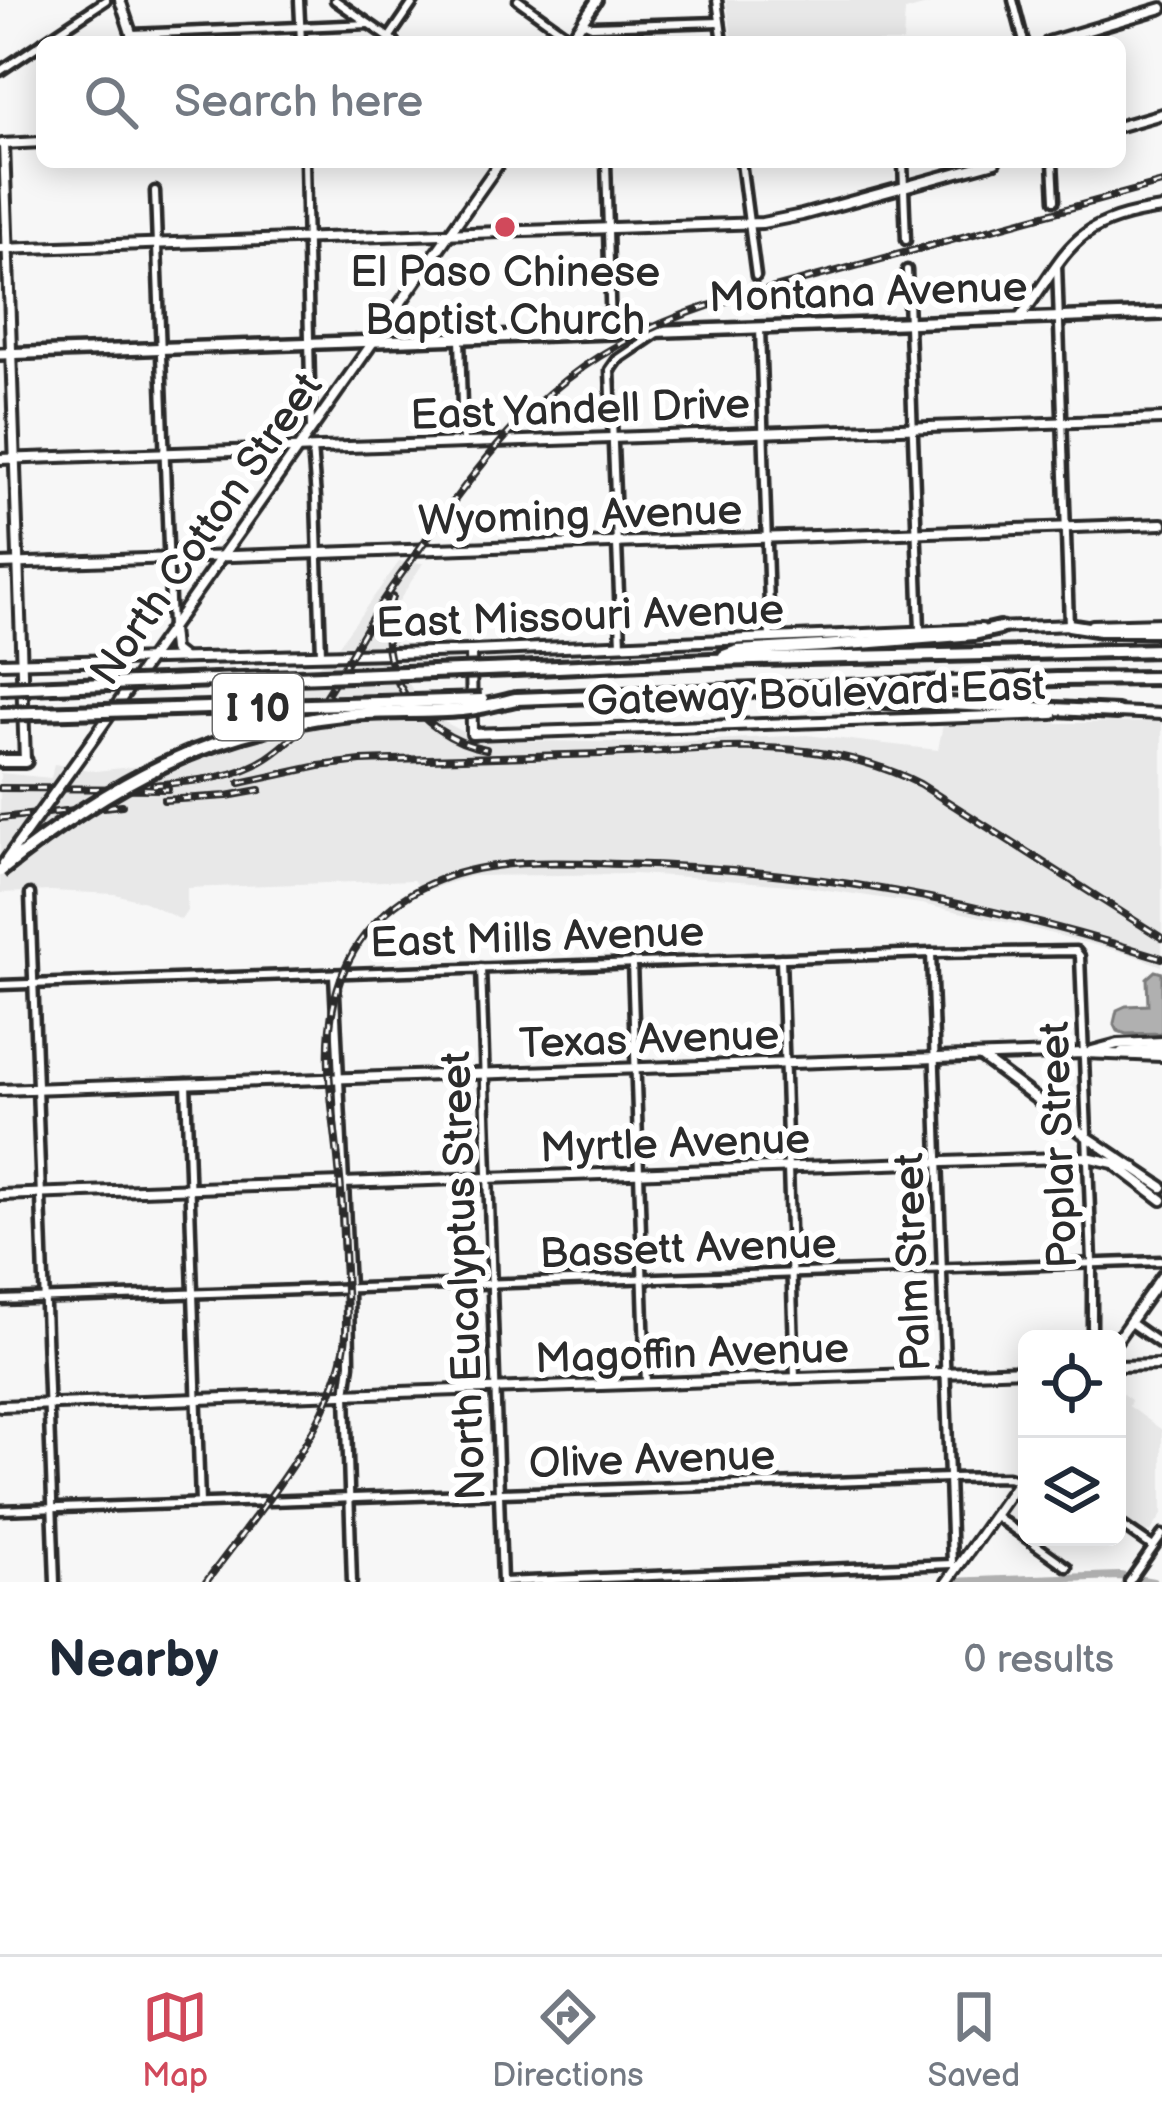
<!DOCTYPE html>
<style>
:root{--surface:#fff;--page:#f2f2f3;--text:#1f2937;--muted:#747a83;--line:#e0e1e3;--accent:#d1495b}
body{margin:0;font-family:"Balsamiq Sans",sans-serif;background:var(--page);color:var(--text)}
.controls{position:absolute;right:36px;bottom:36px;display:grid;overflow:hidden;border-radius:18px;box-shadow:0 6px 30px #0003}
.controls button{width:108px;height:108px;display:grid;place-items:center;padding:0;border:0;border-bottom:3px solid var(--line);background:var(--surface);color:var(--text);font:60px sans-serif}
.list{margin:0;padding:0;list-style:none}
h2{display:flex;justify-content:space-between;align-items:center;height:156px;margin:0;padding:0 48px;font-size:51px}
h2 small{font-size:39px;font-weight:400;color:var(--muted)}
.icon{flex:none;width:66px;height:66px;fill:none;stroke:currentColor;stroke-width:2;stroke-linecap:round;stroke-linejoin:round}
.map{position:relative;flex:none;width:1162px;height:1582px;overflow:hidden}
.search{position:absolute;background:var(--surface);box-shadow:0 6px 30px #0003;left:36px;right:36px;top:36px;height:132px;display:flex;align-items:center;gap:30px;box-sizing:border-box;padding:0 42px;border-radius:18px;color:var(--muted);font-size:45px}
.sheet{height:372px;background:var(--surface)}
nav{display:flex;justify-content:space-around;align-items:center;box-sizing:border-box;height:168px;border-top:3px solid var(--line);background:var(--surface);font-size:33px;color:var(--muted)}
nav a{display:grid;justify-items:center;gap:6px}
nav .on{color:var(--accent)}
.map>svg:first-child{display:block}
</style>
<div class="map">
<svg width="1162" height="1582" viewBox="0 0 1162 1582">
<rect width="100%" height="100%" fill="#f7f7f7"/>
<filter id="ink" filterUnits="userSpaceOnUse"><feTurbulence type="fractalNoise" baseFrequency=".00833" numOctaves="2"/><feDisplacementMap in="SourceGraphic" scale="24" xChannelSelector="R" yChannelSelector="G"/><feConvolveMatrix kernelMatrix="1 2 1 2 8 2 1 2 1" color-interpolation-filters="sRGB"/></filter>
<g filter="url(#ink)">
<g fill="#e8e8e8">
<polygon points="726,0 945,0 905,11 903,42 733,42"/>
<polygon points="399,562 423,563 397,604 394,621 396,661 412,689 439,719 479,740 658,743 807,735 938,750 943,724 1162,722 1162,966 1129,954 1015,924 921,904 801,886 689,877 633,874 471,876 424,891 413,880 187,888 187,911 181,920 145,902 115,894 52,891 0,893 0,773 51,778 54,764 96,771 182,761 255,731 338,646"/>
<polygon points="1117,1390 1131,1400 1129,1406 1162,1430 1162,1515 1151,1531 1144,1533 1117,1514"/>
</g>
<polygon fill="#b0b0b0" stroke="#7b7b7b" stroke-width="3" points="1155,971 1162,973 1162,1033 1126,1034 1118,1031 1114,1023 1117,1010 1126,1006 1148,1005 1147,978"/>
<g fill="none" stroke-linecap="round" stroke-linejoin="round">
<polyline stroke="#b0b0b0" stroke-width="8" points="949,1582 1120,1576 1153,1582"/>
<defs>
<g id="street">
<polyline points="299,0 301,42"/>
<polyline points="335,0 395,42"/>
<polyline points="518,0 571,38"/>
<polyline points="717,0 723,42"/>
<polyline points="1013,0 1024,42"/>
<polyline points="582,22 592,26 720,22"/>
<polyline points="132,34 369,24"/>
<polyline points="389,38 415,0"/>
<polyline points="43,42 106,0"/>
<polyline points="0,71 42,43"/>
<polyline points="305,162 311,427"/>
<polyline points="606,162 611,332"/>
<polyline points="741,162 756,276"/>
<polyline points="903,162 906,240"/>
<polyline points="1053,162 1055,200"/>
<polyline points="155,191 171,628"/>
<polyline points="1057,264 1069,625"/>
<polyline points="907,270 920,630"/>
<polyline points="760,328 770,638"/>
<polyline points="460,338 463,442"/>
<polyline points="312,448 316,498 321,654"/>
<polyline points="621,644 610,370 617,360 660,331"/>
<polyline points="30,894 55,1582"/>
<polyline points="931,953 952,1564 957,1568"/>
<polyline points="781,958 795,1378"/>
<polyline points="632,962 646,1383"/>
<polyline points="481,968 502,1582"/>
<polyline points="334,974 349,1289 350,1364 346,1394 352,1582"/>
<polyline points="0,985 931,953 1076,951 1080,956 1092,1262 1092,1339"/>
<polyline points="186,1083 200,1503"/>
<polyline points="0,1300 1162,1261"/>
<polyline points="1129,1322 1162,1345"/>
<polyline points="0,1510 949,1478 1008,1477 1018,1481"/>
<polyline points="994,1515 1067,1567"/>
<polyline points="1117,1522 1153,1547"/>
<polyline points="502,1582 952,1564"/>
<polyline points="1129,1582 1162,1535"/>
</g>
<g id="secondary">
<polyline points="120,0 134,42"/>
<polyline points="568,42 597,0"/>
<polyline points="1048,42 1162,8"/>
<polyline points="1120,126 1162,114"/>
<polyline points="2,144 42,142"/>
<polyline points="4,144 25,761"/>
<polyline points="0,249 762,223 802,215 995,162"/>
<path d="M1019 319C1069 252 1069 221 1162 209"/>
<polyline points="0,459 1162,419"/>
<polyline points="0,564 1162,524"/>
<polyline points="1092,625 1162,623"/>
<polyline points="996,628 1071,625"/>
<polyline points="171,629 173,650 182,657"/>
<polyline points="471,651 472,734 1053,714"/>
<polyline points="0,663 471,651 981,629"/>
<polyline points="1116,712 1162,714"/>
<polyline points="95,736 500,162"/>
<polyline points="1092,1051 1118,1044 1162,1042"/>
<polyline points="1122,1052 1162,1049"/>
<polyline points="982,1058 1086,1136 1162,1187"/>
<polyline points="0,1090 1084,1053 1162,1056"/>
<polyline points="1117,1166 1162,1200"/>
<polyline points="0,1195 1087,1157 1135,1168"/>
<polyline points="1117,1340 1162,1276"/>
<polyline points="1117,1366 1162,1365"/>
<polyline points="0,1406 1027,1370"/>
<polyline points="947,1582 1027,1469"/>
</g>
<polyline id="primary" points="0,354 1162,314"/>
<g id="highway">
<polyline points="1069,625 1100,630 1162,630"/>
<polyline points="724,656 738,651 823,646 974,634 1000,628"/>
<polyline points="514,669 710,660 1162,650"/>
<polyline points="801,694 866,700 1117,712"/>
<polyline points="516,699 1057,679 1162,678"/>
<polyline points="0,761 25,761"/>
</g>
</defs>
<use href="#street" stroke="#2b2b2b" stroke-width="15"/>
<use href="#secondary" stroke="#2b2b2b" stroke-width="16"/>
<use href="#primary" stroke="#2b2b2b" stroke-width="18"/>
<use href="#highway" stroke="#2b2b2b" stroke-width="20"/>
<use href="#street" stroke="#fff" stroke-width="6"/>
<use href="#secondary" stroke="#fff" stroke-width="8"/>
<use href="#primary" stroke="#fff" stroke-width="9"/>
<use href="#highway" stroke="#fff" stroke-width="10"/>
<defs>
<g id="rail">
<path d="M392 597C369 665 417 737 486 749"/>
<path d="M240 783 319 766 361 761C441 758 521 757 602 754 712 750 818 732 920 784L1162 938"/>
<path d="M153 785C191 781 233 780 267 758 317 726 344 663 375 613 392 585 413 559 432 531 512 419 573 351 708 306L1162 183"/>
<polyline points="0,788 168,789"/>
<polyline points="164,800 227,796 260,790"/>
<polyline points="0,818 122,805"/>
<path d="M206 1582C255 1515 328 1433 344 1350 349 1324 346 1295 345 1269 343 1236 343 1202 339 1169 334 1111 321 1055 335 998 348 943 387 900 439 880 495 858 559 862 619 864 811 868 979 901 1162 958"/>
</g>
</defs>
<use href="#rail" stroke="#2b2b2b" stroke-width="8"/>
<use href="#rail" stroke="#fff" stroke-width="3" stroke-dasharray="9" stroke-linecap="butt"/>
<defs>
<polyline id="secondary-bridge" points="4,863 95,736"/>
<g id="highway-bridge">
<polyline points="0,688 514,669"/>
<polyline points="0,714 482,700"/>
<path d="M0 871C110 783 208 729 350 714 387 711 425 713 462 710 480 708 498 703 516 699"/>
</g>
</defs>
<use href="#secondary-bridge" stroke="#2b2b2b" stroke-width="16" stroke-linecap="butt"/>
<use href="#highway-bridge" stroke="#2b2b2b" stroke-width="20" stroke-linecap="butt"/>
<use href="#secondary-bridge" stroke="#fff" stroke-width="8"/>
<use href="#highway-bridge" stroke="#fff" stroke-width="10"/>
</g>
</g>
<circle fill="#d1495b" stroke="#fff" stroke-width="4.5" cx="505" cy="227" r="12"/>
<g text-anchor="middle" stroke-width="12" stroke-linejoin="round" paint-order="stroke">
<rect fill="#fff" stroke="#6b6b6b" stroke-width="3" x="213" y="674" width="90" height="66" rx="9"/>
<g font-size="39" font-weight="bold" fill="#2b2b2b">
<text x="258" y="721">I 10</text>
</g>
<g font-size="42" fill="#2b2b2b" stroke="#fff">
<text x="505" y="286">El Paso Chinese<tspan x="505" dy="48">Baptist Church</tspan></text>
</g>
<g font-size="42" fill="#2b2b2b" stroke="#fff">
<text transform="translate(868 291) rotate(-2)" y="15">Montana Avenue</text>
<text transform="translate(580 408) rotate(-2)" y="15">East Yandell Drive</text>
<text transform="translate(580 514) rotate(-2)" y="15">Wyoming Avenue</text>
<text transform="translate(205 528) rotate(-55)" y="15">North Cotton Street</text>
<text transform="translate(580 615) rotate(-2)" y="15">East Missouri Avenue</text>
<text transform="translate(816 692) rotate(-2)" y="15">Gateway Boulevard East</text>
<text transform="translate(537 936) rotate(-2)" y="15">East Mills Avenue</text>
<text transform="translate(649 1038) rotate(-2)" y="15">Texas Avenue</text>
<text transform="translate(675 1142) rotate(-2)" y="15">Myrtle Avenue</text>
<text transform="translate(1057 1145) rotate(-92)" y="15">Poplar Street</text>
<text transform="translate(688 1247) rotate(-2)" y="15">Bassett Avenue</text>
<text transform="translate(911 1262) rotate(-92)" y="15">Palm Street</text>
<text transform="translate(462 1276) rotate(-92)" y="15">North Eucalyptus Street</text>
<text transform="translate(692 1352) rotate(-2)" y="15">Magoffin Avenue</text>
<text transform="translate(652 1458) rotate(-2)" y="15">Olive Avenue</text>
</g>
</g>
</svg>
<div class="controls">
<button><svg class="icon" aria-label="locate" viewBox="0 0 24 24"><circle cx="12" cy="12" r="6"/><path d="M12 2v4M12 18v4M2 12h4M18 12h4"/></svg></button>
<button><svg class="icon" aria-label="layers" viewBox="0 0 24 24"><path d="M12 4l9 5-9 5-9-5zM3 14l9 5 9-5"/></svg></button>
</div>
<div class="search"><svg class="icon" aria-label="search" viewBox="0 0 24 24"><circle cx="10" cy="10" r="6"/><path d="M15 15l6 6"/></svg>Search here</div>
</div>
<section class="sheet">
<h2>Nearby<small>0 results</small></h2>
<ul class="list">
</ul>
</section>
<nav>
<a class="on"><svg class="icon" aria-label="map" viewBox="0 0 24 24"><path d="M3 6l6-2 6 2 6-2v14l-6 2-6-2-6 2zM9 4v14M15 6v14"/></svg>Map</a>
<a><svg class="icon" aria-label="directions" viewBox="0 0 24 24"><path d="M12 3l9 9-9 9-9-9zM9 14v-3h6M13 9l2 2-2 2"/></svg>Directions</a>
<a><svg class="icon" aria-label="saved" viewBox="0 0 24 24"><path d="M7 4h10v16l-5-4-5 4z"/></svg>Saved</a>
</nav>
